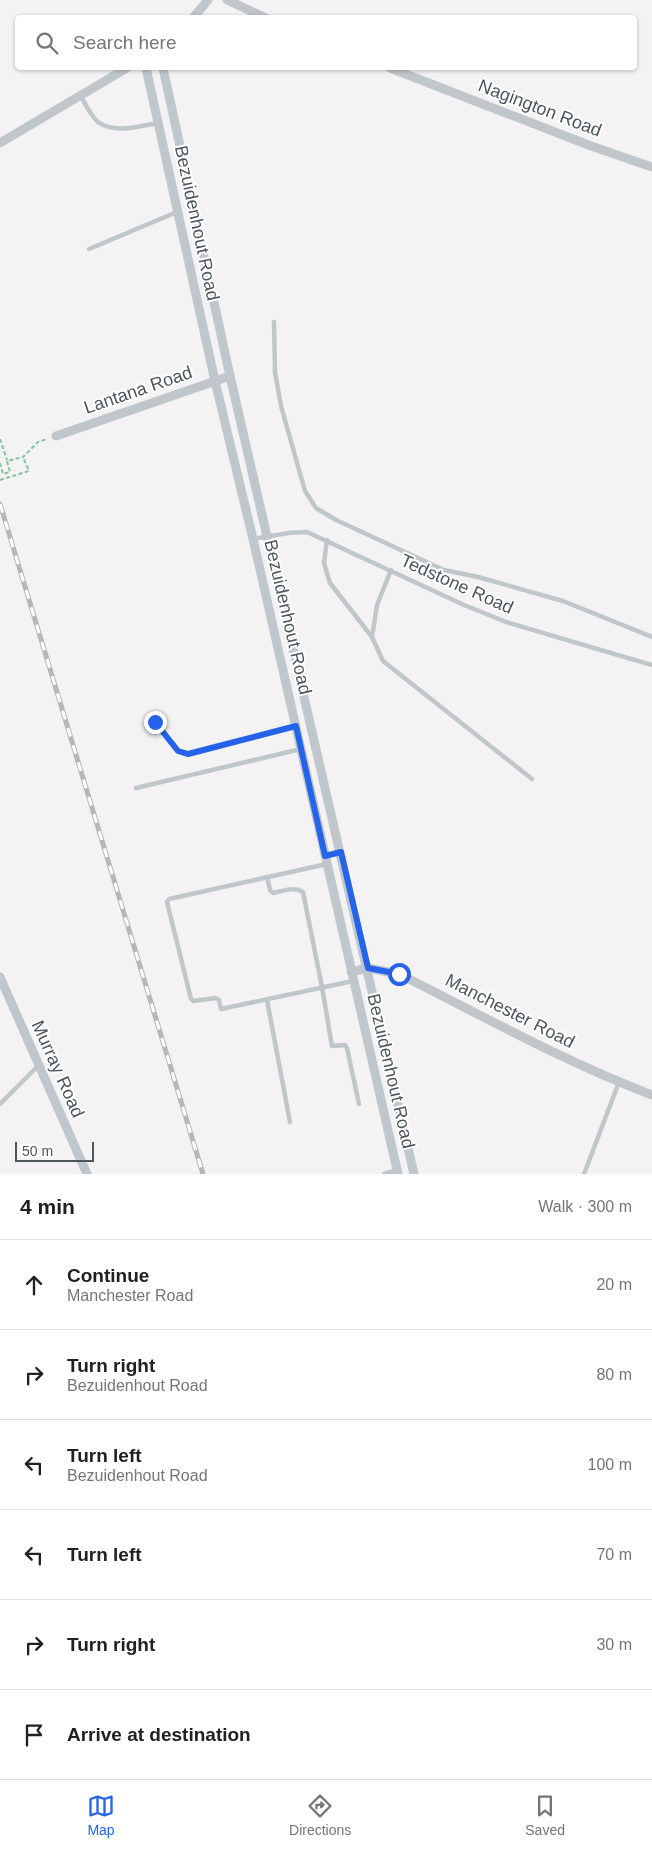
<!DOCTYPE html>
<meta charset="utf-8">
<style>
:root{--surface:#fff;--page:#f6f6f6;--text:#202124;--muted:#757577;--line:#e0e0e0;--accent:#2563eb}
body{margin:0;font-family:Helvetica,sans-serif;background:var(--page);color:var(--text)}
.scale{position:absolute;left:15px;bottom:12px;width:79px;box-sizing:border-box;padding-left:5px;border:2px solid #4c565d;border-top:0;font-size:14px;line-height:18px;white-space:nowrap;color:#4c565d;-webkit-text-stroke:4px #fff;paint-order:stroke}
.stop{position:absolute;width:15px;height:15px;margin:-11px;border:4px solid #2563eb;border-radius:50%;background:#fff}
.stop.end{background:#2563eb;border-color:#fff;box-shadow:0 1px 5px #0008}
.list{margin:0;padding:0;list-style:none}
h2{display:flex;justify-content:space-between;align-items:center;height:65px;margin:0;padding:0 20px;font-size:21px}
h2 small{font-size:16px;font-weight:400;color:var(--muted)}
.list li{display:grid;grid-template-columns:32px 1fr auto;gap:15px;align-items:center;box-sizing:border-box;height:90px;padding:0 20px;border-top:1px solid var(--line)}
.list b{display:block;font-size:19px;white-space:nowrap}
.list p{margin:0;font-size:16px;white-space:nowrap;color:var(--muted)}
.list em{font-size:16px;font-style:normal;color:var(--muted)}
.icon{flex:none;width:28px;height:28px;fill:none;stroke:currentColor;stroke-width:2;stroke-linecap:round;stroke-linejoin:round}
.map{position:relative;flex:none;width:652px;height:1174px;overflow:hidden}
.search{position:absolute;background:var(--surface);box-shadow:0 1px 4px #0004;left:15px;right:15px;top:15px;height:55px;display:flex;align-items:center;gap:12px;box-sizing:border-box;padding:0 18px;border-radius:5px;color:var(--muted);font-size:19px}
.sheet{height:605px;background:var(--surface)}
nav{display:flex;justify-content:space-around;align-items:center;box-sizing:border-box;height:70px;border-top:1px solid var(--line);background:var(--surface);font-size:14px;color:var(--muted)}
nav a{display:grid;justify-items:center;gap:2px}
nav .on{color:var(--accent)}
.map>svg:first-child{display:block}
</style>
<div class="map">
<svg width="652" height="1174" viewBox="0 0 652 1174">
<rect width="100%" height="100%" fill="#f4f2f2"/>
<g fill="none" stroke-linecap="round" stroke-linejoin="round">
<g stroke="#82c5a0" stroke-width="2" stroke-dasharray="4 2.5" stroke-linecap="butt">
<polyline points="0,439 7,460"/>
<polyline points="0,463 3,474 10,472 7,461 23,457 38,442 47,439"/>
<polyline points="0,480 29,471 23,457"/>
</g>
<g stroke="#bfc7cc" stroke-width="4.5">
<path d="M80 95C85 103 91 116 98 122 114 134 140 126 158 123"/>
<polyline points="89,249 177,212"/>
<polyline points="274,322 275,372 281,406 305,491 316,508 336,520 444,570 478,577 563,601 652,637"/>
<polyline points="253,539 288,533 307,532 464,605 506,622 652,665"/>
<polyline points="327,540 324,563 330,583 372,637"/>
<polyline points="391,570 377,605 372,637 383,661 532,779"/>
<polyline points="155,722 178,751 187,755 296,726"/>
<polyline points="136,788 301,749"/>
<polyline points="327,864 169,899 167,902 191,999 193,1001 216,998 219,1000 221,1009 353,981"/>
<path d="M267 877 270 890 273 893C283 891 294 886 303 892L322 987 332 1046 345 1045 347 1048 359 1104"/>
<polyline points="267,1000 290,1122"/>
<polyline points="0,1104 39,1065"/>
<polyline points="384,1174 397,1170"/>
<polyline points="584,1174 619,1082"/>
</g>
<g stroke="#bfc7cc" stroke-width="9">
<polyline points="227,0 266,18"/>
<polyline points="193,18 208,0"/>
<polyline points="146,68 215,381 253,539 398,1174"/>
<polyline points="163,68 230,376 414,1174"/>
<polyline points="390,68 591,146 652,167"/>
<polyline points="0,143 127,68"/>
<polyline points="56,436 230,376"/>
<path d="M351 972 368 968 399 974C483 1016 565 1062 652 1095"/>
<polyline points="0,977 87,1174"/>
</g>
<defs>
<polyline id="rail" points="0,504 203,1174"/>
</defs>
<use href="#rail" stroke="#b5b7bb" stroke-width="5"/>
<use href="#rail" stroke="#fff" stroke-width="3" stroke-dasharray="9" stroke-linecap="butt"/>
</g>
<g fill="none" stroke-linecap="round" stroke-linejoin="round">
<polyline stroke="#2563eb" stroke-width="6" points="155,722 178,751 188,754 296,726 325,856 341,852 368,968 399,974"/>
</g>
<g text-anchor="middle" stroke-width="4" stroke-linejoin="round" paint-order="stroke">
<g font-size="18" fill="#4c565d" stroke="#fff">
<text transform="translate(540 108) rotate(21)" y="6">Nagington Road</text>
<text transform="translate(197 223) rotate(78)" y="6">Bezuidenhout Road</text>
<text transform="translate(138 390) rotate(-19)" y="6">Lantana Road</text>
<text transform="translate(457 584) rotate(24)" y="6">Tedstone Road</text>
<text transform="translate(288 617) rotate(77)" y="6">Bezuidenhout Road</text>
<text transform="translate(510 1011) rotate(27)" y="6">Manchester Road</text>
<text transform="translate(58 1069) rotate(66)" y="6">Murray Road</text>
<text transform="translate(391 1071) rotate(77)" y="6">Bezuidenhout Road</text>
</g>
</g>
</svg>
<div class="scale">50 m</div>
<div class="stop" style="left:399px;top:974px"></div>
<div class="stop end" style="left:155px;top:722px"></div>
<div class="search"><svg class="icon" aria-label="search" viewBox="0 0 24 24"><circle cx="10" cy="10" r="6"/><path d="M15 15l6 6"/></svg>Search here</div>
</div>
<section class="sheet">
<h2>4 min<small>Walk · 300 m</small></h2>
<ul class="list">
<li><svg class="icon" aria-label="ahead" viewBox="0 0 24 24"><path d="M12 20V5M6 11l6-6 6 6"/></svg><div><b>Continue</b><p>Manchester Road</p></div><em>20 m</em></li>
<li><svg class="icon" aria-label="right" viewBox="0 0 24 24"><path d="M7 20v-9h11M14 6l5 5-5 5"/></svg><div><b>Turn right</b><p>Bezuidenhout Road</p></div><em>80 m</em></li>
<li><svg class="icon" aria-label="left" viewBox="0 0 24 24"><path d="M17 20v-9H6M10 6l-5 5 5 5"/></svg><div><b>Turn left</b><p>Bezuidenhout Road</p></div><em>100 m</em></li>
<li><svg class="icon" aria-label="left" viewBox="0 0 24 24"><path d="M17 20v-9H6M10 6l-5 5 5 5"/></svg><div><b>Turn left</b></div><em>70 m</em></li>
<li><svg class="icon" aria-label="right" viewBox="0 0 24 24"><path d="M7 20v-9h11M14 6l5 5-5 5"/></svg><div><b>Turn right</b></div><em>30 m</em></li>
<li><svg class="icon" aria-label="arrive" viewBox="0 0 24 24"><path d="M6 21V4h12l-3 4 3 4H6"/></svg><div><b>Arrive at destination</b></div></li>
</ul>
</section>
<nav>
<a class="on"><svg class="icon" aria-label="map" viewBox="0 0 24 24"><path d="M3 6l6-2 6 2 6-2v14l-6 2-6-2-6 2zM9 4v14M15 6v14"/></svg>Map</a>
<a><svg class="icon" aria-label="directions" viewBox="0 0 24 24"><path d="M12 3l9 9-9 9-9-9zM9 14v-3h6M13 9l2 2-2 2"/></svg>Directions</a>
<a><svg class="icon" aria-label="saved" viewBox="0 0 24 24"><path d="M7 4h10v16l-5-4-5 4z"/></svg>Saved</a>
</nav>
